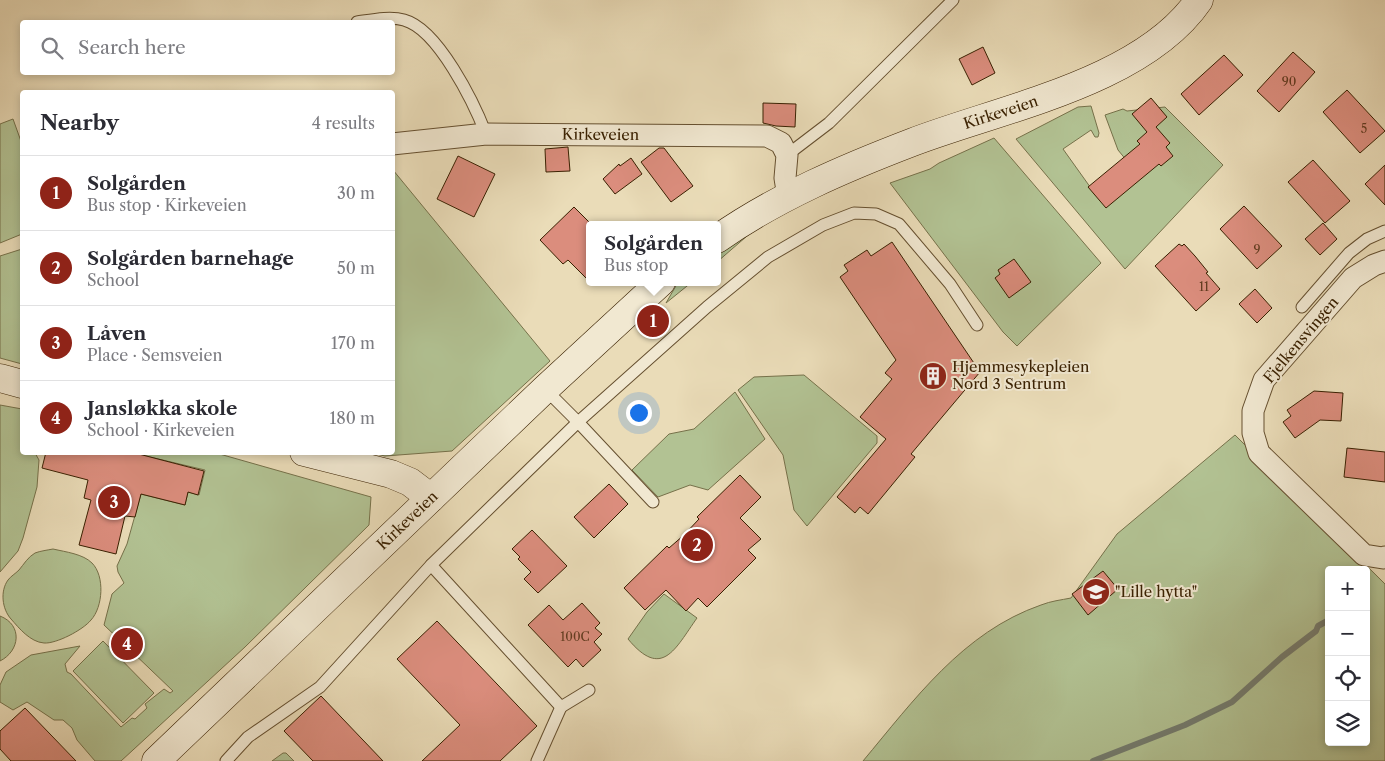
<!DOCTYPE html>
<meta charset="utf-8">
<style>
:root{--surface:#fff;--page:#f7f7f7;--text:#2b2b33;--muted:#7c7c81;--line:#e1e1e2;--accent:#8f2418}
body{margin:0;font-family:"Libre Caslon Text",serif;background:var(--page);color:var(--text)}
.controls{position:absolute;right:15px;bottom:15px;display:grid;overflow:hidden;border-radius:5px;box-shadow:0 2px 8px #0003}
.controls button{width:45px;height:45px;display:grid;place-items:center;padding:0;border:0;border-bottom:1px solid var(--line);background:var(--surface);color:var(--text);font:25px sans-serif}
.you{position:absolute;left:638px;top:412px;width:18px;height:18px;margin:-12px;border:4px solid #fff;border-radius:50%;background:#1a73e8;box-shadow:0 0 0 8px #1a73e833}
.badge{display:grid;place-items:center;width:32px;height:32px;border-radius:50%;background:var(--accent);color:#fff;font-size:16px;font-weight:700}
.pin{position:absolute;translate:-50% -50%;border:2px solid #fff;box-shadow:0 1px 5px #0006}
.popup{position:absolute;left:586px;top:221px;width:135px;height:65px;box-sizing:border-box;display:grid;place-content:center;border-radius:5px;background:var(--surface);filter:drop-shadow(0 1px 4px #0005);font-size:16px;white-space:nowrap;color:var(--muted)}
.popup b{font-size:19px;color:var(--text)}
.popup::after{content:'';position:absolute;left:50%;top:100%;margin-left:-10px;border:10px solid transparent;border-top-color:var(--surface)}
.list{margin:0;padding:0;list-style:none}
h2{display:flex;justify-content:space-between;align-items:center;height:65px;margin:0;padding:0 20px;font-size:21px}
h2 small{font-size:16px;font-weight:400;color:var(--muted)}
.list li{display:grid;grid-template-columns:32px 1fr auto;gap:15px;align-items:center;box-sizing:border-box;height:75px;padding:0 20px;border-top:1px solid var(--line)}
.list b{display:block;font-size:19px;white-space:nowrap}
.list p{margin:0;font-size:16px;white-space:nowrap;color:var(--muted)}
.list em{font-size:16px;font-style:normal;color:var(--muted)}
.icon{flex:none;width:28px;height:28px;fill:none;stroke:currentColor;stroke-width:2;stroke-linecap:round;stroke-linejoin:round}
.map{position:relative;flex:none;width:1385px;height:761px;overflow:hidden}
.search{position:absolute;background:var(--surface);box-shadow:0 2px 8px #0003;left:20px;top:20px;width:375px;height:55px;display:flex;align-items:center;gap:12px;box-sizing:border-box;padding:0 18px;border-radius:5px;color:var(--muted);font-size:19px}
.panel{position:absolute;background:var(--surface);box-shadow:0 2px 8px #0003;left:20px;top:90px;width:375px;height:365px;border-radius:5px}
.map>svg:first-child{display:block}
</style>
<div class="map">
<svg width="1385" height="761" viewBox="0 0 1385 761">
<rect width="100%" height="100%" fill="#eadcb8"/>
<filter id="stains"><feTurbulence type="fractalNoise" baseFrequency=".004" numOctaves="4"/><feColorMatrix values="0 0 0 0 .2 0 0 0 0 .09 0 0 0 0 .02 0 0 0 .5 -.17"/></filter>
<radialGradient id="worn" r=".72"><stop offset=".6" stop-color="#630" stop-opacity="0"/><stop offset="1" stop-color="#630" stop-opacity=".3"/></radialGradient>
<g fill="#b2c293" stroke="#76714a" fill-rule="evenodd">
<polygon points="1091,106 1099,133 1098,137 1095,137 1091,130 1063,149 1093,191 1136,172 1118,150 1105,115 1123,109 1127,111 1165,107 1223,165 1125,269 1016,139 1078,107"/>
<polygon points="13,119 22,144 22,234 0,243 0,124"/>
<polygon points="994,138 1101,263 1017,346 1003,332 890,183 930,169 939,163"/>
<polygon points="393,170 550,361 452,451 385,456 372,453 392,452"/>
<polygon points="754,230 717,262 717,251"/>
<polygon points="22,249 22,364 0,358 0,256"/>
<polygon points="678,282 692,282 666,303 677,284"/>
<polygon points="804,375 877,436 877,443 807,526 794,510 783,455 738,390 754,377"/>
<polygon points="735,392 765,439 708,490 690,485 658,497 632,470 669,434 694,429"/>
<polygon points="0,405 22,409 22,452 35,453 39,460 37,487 23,538 18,551 0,572"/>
<path d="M1235 435 1385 584V761H863C914 700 963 632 1041 605 1051 601 1061 600 1071 598L1117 534ZM1329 570H1366V742H1329Z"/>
<polygon points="133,453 216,453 371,497 369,525 245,647 121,761 95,761 77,740 72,728 63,720 54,720 27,702 13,710 0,702 0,685 6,672 31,655 80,646 65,664 67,672 71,674 121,727 132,718 135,719 147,708 145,704 164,689 170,693 173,691 104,625 112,594 124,583 118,572 117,566 127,544 141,494 185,505 188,492 199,495 205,470"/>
<path d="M53 549C66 552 83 554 92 563 105 576 103 607 91 620 83 630 56 644 44 643 30 642 19 628 11 619 2 609 0 591 8 580 11 576 15 574 19 570 24 564 28 557 35 553 40 551 48 550 53 549Z"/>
<path d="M664 594 697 618C675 649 662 680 628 639L647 612Z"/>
<path d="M0 616C23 625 20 651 0 661Z"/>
<polygon points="103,641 154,693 123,723 73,671"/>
<polygon points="283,753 286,753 294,761 272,761"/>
</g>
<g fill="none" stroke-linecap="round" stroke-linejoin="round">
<polyline stroke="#747c6f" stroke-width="6" points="1093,761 1185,725 1232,702 1282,657 1316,631 1318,626 1329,620"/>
</g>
<g fill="#db8d7d" stroke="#392001">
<polygon points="983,47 995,73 972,85 959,59"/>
<polygon points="1293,52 1315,72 1279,112 1257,91"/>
<polygon points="1224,55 1243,75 1199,115 1181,94"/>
<polygon points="1347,90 1385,131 1360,153 1323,112"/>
<polygon points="1151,98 1167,117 1156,127 1170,143 1166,147 1173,156 1161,166 1159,164 1106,208 1088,187 1140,144 1137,141 1147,132 1132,114"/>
<polygon points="763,103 796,104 795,127 776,126 763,123"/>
<polygon points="568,147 570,171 546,172 545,149"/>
<polygon points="659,148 664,148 693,186 671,202 641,162"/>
<polygon points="458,156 495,174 474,217 437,199"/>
<polygon points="631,158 642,174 615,194 603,179 619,164 620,166"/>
<polygon points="1313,160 1350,201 1325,223 1288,182"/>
<polygon points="1385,165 1385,205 1365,184"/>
<polygon points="1244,206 1282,246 1257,269 1220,229"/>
<polygon points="574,207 589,222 589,281 568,260 563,264 540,240"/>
<polygon points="1323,223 1337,239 1320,255 1305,239"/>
<polygon points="892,242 980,372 911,454 915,457 868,514 860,507 855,513 837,497 886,439 860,417 892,379 885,373 896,360 840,277 848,271 844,265 867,250 871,256"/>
<polygon points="1179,244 1182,246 1184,244 1195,256 1208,272 1206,273 1220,289 1196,311 1155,266"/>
<polygon points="1014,259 1031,282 1009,298 995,278 1000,274 998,270"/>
<polygon points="1255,289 1272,308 1257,323 1239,304"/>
<polygon points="1314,391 1343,393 1341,421 1320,420 1295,438 1283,422 1291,416 1287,410"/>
<polygon points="1347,448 1385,452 1385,482 1344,477"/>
<polygon points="46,452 131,452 204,471 198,495 188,492 185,505 141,494 135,517 125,516 116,554 79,545 91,500 84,498 88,480 42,468"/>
<polygon points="740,475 761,497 740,518 761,539 748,550 756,558 707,607 698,598 686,611 666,590 645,610 624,588 667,546 669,548 684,535 699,519 697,517"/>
<polygon points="609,484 628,504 594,538 574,517"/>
<polygon points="532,530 567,566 538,593 524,579 531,572 518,559 520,557 512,549"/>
<polygon points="1103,571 1118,589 1088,615 1072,594"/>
<polygon points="582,603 600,623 595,628 602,634 594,642 601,650 583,667 576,659 568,667 528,625 549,605 563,620"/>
<polygon points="437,621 537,726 500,761 422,761 460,725 397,659"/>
<polygon points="321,696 383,761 313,761 284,731"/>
<polygon points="25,708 76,761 11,761 0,749 0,731"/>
</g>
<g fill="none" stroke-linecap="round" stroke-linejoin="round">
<defs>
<g id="lane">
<path d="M357 22C371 20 390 16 404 20 438 29 474 103 486 134"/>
<polyline points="787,155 829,123 953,0"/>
<polyline points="1302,307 1349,253 1367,239 1385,231"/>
<polyline points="545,389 578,422 707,307 768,257 823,225 854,213 876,214 899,224 950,284 977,325"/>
<polyline points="431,565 561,707 589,690"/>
<polyline points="226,761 248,737 320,687 431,565 578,422 653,502"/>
<polyline points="537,761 561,707"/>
</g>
<g id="street">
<path id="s1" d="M392 144 486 134 767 136 781 143 787 155 785 178 788 197"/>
<polyline points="1385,261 1374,265 1353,278 1264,380 1253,411 1253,433 1259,453 1364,555 1383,558 1385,557"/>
</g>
<g id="secondary">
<path id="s2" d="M717 239C777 197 845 168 913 142 1002 108 1143 82 1199 0"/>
<polyline points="0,378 22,384"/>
<polyline points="304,452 391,474 410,482 431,498"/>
<path id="s3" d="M156 761 545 389 661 282"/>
</g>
</defs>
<use href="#lane" stroke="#654f2f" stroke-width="13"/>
<use href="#street" stroke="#654f2f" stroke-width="23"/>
<use href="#secondary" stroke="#392001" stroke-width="29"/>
<use href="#lane" stroke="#f1e8d1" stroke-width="11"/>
<use href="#street" stroke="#f1e8d1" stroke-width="21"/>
<use href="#secondary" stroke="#f1e8d1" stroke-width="28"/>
</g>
<defs>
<symbol id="building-disc" viewBox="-11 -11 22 22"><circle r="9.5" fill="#8f2418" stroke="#f1e8d1"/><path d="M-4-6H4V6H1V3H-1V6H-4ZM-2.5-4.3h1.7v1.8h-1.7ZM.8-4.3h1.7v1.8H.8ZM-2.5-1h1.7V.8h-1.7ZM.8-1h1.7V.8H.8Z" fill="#fff"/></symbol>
<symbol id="school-disc" viewBox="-11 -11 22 22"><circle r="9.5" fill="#8f2418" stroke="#f1e8d1"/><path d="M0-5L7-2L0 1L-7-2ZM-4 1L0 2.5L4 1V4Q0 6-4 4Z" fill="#fff"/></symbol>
</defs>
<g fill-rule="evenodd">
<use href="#building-disc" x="917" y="360" width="32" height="32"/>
<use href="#school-disc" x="1080" y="576" width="32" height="32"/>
</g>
<g text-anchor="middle" stroke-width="4" stroke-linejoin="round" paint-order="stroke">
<g font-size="12" fill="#623b20">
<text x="1289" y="86">90</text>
<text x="1364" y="133">5</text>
<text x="1257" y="254">9</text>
<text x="1204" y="291">11</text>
<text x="575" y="641">100C</text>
</g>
<g font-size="15" fill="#392001" stroke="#f1e8d1">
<text dy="5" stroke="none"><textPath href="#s2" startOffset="312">Kirkeveien</textPath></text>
<text dy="5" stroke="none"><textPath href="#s1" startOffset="209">Kirkeveien</textPath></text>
<text transform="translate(1301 340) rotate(-50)" y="5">Fjelkensvingen</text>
<text dy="5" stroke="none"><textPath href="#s3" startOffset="348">Kirkeveien</textPath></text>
</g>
<g font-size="15" fill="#392001" stroke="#f1e8d1" text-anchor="start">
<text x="952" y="372">Hjemmesykepleien<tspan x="952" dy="17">Nord 3 Sentrum</tspan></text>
<text x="1115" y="597">"Lille hytta"</text>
</g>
</g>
<rect width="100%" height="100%" filter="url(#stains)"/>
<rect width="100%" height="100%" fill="url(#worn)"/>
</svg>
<div class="controls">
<button>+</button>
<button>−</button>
<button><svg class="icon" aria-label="locate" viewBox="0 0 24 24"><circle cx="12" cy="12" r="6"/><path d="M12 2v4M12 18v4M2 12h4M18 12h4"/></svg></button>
<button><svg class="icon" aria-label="layers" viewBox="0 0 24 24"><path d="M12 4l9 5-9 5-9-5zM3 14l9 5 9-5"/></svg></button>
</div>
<div class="you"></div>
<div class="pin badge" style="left:653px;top:321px">1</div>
<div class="popup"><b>Solgården</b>Bus stop</div>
<div class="pin badge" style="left:697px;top:545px">2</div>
<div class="pin badge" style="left:114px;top:502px">3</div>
<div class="pin badge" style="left:127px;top:644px">4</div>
<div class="search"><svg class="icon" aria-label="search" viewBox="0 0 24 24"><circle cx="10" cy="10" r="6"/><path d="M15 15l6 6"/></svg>Search here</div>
<section class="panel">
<h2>Nearby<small>4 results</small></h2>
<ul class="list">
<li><span class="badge">1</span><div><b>Solgården</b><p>Bus stop · Kirkeveien</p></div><em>30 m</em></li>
<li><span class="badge">2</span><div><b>Solgården barnehage</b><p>School</p></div><em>50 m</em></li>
<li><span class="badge">3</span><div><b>Låven</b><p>Place · Semsveien</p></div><em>170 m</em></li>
<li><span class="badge">4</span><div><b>Jansløkka skole</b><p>School · Kirkeveien</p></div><em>180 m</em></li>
</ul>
</section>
</div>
